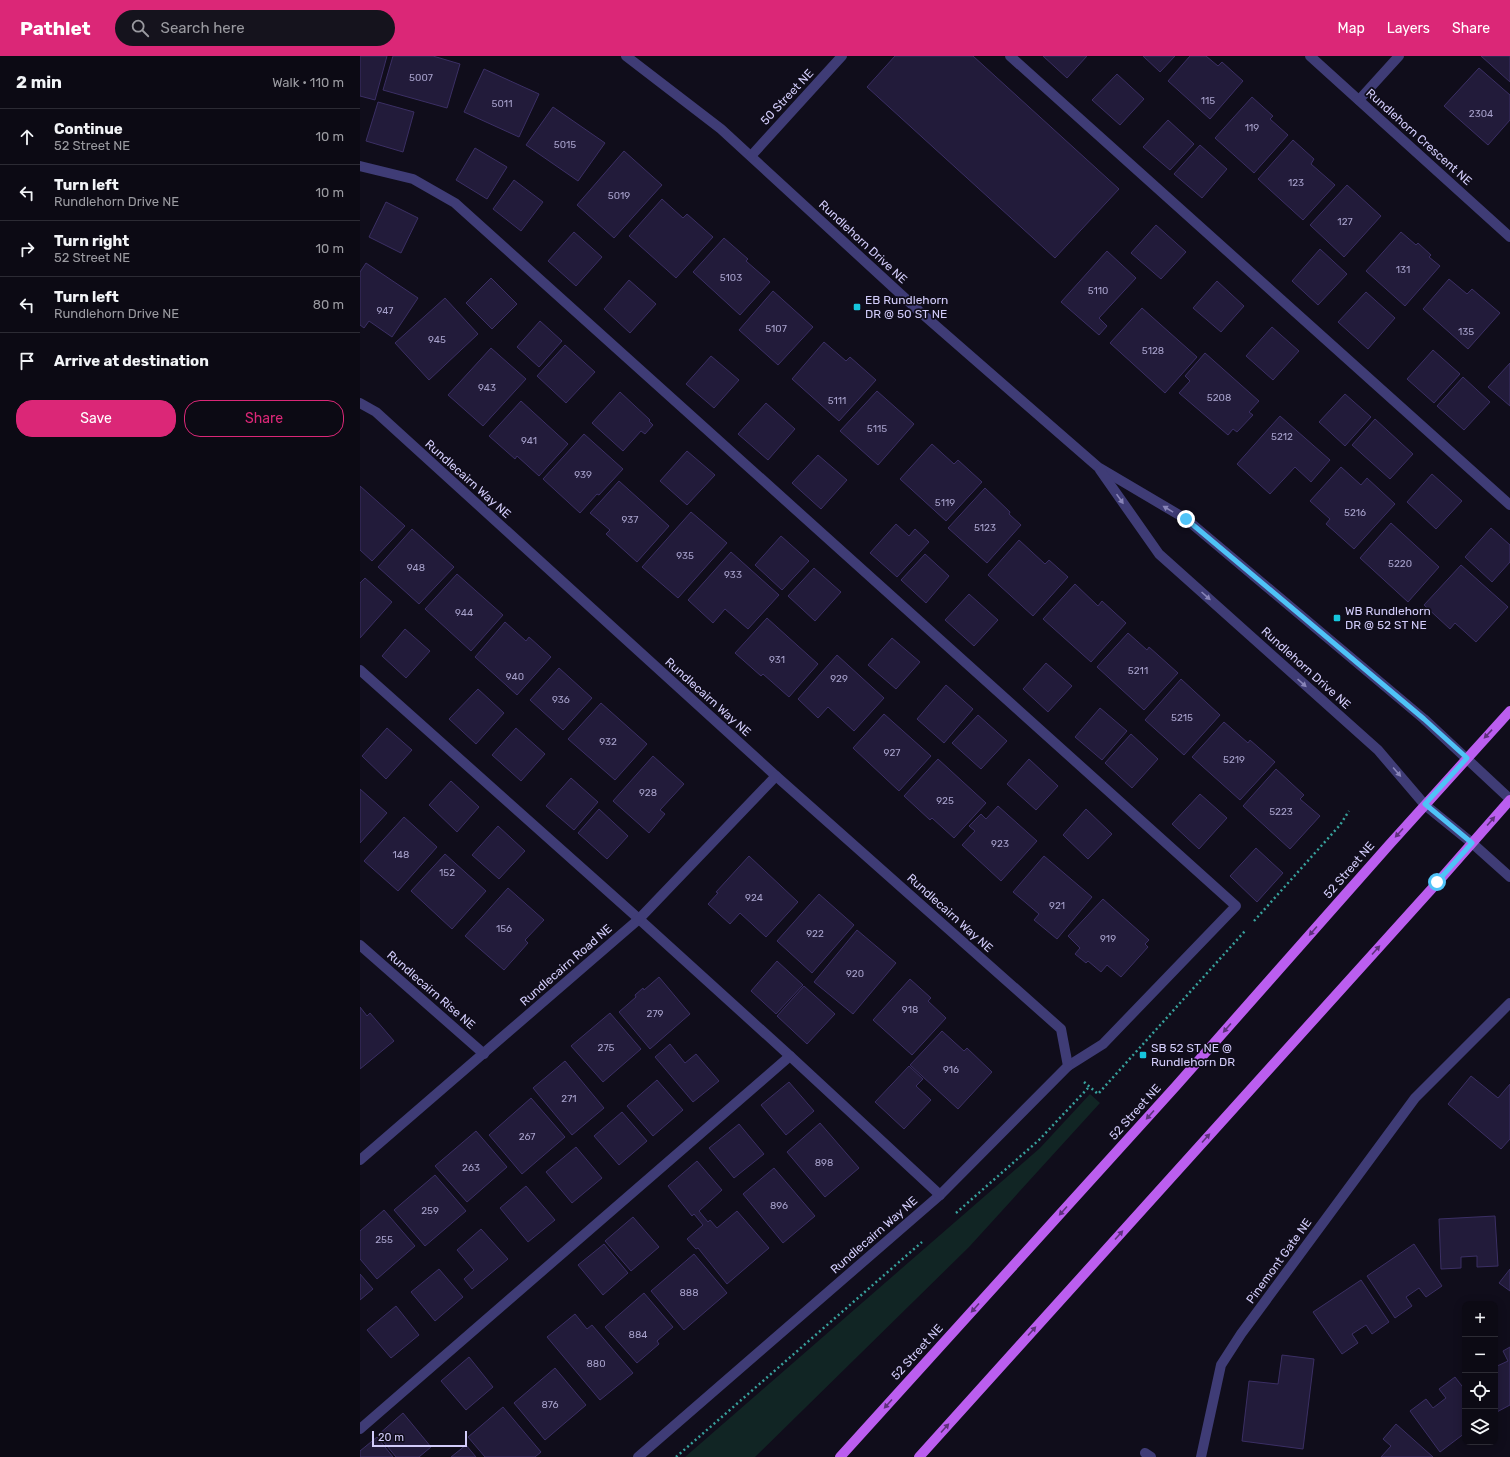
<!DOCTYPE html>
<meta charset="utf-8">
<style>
:root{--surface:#0c0a14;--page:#15131d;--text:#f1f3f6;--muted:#9a9aa0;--line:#2c2b34;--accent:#db2777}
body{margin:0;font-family:Rubik,sans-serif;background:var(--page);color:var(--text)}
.controls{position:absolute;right:12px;bottom:12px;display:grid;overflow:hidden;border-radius:8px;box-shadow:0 2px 10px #0003}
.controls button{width:36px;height:36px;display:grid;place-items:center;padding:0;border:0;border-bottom:1px solid var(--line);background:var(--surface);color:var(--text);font:20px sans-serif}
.scale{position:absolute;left:12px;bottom:10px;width:95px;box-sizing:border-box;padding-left:4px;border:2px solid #d2ccfa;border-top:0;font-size:11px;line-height:14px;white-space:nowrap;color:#d2ccfa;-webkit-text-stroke:3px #100d1b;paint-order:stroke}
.stop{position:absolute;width:12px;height:12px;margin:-9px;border:3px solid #4fc3f7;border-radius:50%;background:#fff}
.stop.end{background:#4fc3f7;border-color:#fff;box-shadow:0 1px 4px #0008}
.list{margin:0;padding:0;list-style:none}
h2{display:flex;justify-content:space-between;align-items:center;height:52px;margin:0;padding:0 16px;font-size:17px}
h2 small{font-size:13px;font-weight:400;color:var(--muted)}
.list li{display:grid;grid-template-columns:26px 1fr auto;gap:12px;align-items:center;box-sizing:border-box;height:56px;padding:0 16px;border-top:1px solid var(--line)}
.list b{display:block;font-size:15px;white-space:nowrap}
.list p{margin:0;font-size:13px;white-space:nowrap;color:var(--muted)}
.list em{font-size:13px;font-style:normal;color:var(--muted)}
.actions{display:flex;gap:8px;padding:12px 16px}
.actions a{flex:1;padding:9px 0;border:1px solid var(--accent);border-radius:16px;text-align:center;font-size:14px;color:var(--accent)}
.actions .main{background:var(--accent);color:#fff}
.icon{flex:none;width:22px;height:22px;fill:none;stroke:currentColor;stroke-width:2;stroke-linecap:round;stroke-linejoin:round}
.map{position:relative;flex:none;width:1150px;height:1401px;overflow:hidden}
header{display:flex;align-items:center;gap:24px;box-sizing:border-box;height:56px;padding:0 20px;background:var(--accent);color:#fff}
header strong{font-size:19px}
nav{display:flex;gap:22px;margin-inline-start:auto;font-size:14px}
.search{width:280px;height:36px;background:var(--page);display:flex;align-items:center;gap:10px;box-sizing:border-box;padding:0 14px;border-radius:22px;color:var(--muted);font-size:15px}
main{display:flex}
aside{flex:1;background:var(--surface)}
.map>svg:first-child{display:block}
</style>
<header>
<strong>Pathlet</strong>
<div class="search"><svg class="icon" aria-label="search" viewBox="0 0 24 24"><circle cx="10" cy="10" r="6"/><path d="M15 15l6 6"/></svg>Search here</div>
<nav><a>Map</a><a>Layers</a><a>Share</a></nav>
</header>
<main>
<aside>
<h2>2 min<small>Walk · 110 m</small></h2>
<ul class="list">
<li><svg class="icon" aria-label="ahead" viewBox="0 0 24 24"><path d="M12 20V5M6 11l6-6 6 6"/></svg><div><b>Continue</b><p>52 Street NE</p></div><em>10 m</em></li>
<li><svg class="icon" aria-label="left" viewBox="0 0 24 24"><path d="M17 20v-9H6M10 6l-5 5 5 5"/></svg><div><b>Turn left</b><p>Rundlehorn Drive NE</p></div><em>10 m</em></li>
<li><svg class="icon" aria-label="right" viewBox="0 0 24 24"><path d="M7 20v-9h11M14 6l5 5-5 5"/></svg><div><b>Turn right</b><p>52 Street NE</p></div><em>10 m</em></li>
<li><svg class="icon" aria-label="left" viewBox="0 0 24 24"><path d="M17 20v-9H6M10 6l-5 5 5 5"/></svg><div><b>Turn left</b><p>Rundlehorn Drive NE</p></div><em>80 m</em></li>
<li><svg class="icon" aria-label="arrive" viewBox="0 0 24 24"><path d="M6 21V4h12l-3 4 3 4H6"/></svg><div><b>Arrive at destination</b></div></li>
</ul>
<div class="actions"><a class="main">Save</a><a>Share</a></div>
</aside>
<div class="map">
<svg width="1150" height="1401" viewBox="0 0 1150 1401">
<rect width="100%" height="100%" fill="#100d1b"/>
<polygon fill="#112524" points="730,1038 740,1047 609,1191 395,1401 325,1401 680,1092"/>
<g fill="#221b3a" stroke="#3b2f64">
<polygon points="0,0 27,0 15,44 0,40"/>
<polygon points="33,0 73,0 100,8 87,52 23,34"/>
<polygon points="535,0 613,0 759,133 695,202 507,31"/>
<polygon points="683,0 727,0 707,22"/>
<polygon points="783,0 815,0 800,16"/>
<polygon points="830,0 846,0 858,10 862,6 883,25 850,63 808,25"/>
<polygon points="1121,0 1150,0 1150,26"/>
<polygon points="1119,12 1150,39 1150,64 1128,89 1084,50"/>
<polygon points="124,13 179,38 159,81 104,56"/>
<polygon points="757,18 784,43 760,69 732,44"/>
<polygon points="892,41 913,60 910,63 928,79 894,117 855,82"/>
<polygon points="18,46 54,56 43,96 6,85"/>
<polygon points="193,51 245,87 218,125 166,89"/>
<polygon points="808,64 834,88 810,114 783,91"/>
<polygon points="933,84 954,103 951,108 975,129 943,164 898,123"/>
<polygon points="840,89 867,113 842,142 814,118"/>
<polygon points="115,92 147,111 127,143 96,124"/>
<polygon points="264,95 302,129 254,182 217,149"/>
<polygon points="154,124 183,146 161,175 133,153"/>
<polygon points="987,129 1021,160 984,201 950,169"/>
<polygon points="302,143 323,162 327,158 353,181 316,222 269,180"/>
<polygon points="26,146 58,162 41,197 9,181"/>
<polygon points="796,169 826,196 801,223 771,197"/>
<polygon points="214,176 242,201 216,230 188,205"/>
<polygon points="1041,176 1056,189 1058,187 1071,199 1069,201 1080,210 1045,250 1006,215"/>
<polygon points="364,182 388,203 386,205 410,226 380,259 333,216"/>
<polygon points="960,193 987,218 958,249 932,225"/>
<polygon points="747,195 776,222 739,262 747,270 739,279 701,246"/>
<polygon points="6,207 58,242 32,281 9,265 4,272 0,269 0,216"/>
<polygon points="131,222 157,248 132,273 106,247"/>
<polygon points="1089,223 1107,238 1112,233 1140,257 1108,293 1063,253"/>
<polygon points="269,224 296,248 270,277 244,253"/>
<polygon points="857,225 884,250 861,276 833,252"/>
<polygon points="413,235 453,271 418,309 379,274"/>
<polygon points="1006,236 1035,262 1008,293 978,266"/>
<polygon points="85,242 118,278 69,324 35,287"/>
<polygon points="782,252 837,301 805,337 750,287"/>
<polygon points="180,265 202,285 179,311 157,291"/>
<polygon points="912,271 939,295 913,324 886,300"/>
<polygon points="464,286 486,305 490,301 516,324 479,365 432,323"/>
<polygon points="205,289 235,316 206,347 177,320"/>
<polygon points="131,292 166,323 123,370 88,339"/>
<polygon points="1073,294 1100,318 1074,347 1047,323"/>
<polygon points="845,297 899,345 889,356 893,359 877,376 873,373 868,379 819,337 830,325 825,320"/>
<polygon points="351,300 379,324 354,352 326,328"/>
<polygon points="1150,307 1150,350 1128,331"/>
<polygon points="1103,321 1130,346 1104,374 1077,350"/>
<polygon points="517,335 554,368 518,409 480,375"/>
<polygon points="260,336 290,364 289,365 293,369 285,378 281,375 263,395 232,367"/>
<polygon points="985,338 1011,361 985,390 959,366"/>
<polygon points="161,345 208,388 179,420 157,400 155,403 129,380"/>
<polygon points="406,347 435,373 408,404 378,378"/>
<polygon points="920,360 970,404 951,426 935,411 910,438 877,408"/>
<polygon points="1015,363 1053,398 1030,423 992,389"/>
<polygon points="224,378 263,413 239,439 237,438 220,457 183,423"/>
<polygon points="572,388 594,408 598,404 622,426 586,465 540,423"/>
<polygon points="327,395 355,419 327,449 300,425"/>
<polygon points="458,399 487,424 461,453 432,427"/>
<polygon points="981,411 1001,429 1007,422 1035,448 994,493 966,468 970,463 950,445"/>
<polygon points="1072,418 1102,445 1076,473 1047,446"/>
<polygon points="259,425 309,470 277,506 246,478 250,474 230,457"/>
<polygon points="0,430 45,470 12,505 0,494"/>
<polygon points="625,432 650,456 649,458 661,469 627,507 588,472"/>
<polygon points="331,456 367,487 318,542 282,511"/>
<polygon points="1031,467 1079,511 1048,546 1000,502"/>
<polygon points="536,468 549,480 555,473 569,486 537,521 510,497"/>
<polygon points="1131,472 1150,489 1150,506 1132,526 1105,501"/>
<polygon points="52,473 94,511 59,548 18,511"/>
<polygon points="421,480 449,505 422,534 395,509"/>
<polygon points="659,484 685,508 689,504 708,521 673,560 628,519"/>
<polygon points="371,496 419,539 388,573 365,553 353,567 328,544"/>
<polygon points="565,498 589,520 566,547 541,524"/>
<polygon points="1101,509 1148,551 1116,586 1095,567 1090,573 1064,549"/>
<polygon points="454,512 481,536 455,565 428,540"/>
<polygon points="97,518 143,559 111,595 65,553"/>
<polygon points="5,522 32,546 0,582 0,527"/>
<polygon points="715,528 738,550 742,545 766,567 731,606 683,563"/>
<polygon points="609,538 638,564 614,590 585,564"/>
<polygon points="407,562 458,608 429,641 403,618 401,620 375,597"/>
<polygon points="145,566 166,585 169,581 191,601 157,639 115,601"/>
<polygon points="45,573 70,595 46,622 22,600"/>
<polygon points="768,577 787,594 789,591 818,617 784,654 737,611"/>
<polygon points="532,582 560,606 536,633 508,609"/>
<polygon points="477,599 524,642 494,675 468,651 458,662 438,643"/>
<polygon points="686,607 712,630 688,656 663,633"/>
<polygon points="199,612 232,642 203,674 170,644"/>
<polygon points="821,623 860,659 824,699 785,664"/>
<polygon points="586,629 613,653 584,687 557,663"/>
<polygon points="118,633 144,657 116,688 89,663"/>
<polygon points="241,647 287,688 255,724 208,683"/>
<polygon points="740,652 767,675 742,704 715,681"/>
<polygon points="524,658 571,700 539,735 493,692"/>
<polygon points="618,659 647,685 621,713 592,687"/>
<polygon points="864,666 888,687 890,684 915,706 880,744 832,701"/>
<polygon points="27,672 52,694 26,723 2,700"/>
<polygon points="156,672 185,698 161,725 132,699"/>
<polygon points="771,678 798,703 772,732 745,707"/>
<polygon points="293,700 324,728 300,754 305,758 289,777 253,745"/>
<polygon points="578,703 626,747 594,782 572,762 570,764 544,740"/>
<polygon points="669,703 698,730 676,754 647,728"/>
<polygon points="916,713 944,739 940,743 960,760 930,793 883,750"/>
<polygon points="211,722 238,746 214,774 186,750"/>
<polygon points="91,725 119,751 97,776 69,749"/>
<polygon points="0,733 27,757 0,787"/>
<polygon points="840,738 867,762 839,793 812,768"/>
<polygon points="638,750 677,785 641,825 602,789 615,775 609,770 621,758 626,763"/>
<polygon points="239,753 268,780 247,803 218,777"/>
<polygon points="726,753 752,778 728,803 703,779"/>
<polygon points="44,761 77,791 38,835 4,805"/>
<polygon points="138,770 165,795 139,823 112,799"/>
<polygon points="896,792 923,817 897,846 870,820"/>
<polygon points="85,798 126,835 92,873 51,835"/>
<polygon points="389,800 438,846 406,881 380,857 370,868 348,848 358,837 356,836"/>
<polygon points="684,800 732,841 697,883 674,864 679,858 653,836"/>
<polygon points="148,832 184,864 165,884 168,887 144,914 105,880"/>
<polygon points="459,838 494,869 452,917 417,885"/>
<polygon points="743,843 789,884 785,888 788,891 761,921 747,909 741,916 728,905 726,907 715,898 720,892 708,880"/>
<polygon points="497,874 536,907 493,958 454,926"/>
<polygon points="417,905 443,929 416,958 391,935"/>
<polygon points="299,921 330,958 290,993 259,956 276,941 275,939 283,932 284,934"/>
<polygon points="550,923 571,942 568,945 586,962 552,999 513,964"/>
<polygon points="444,930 475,958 447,988 417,960"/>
<polygon points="0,951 7,960 10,957 34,985 0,1013"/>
<polygon points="250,957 281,993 243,1026 211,990"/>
<polygon points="582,975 604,995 607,992 632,1016 598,1053 550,1009"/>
<polygon points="310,988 325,1007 336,998 359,1025 333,1046 295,1001"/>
<polygon points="205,1005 244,1052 212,1079 173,1032"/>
<polygon points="549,1010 563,1023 556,1030 571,1044 544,1073 515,1046"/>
<polygon points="1111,1020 1138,1042 1150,1028 1150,1083 1141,1093 1088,1048"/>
<polygon points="297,1024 323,1054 293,1080 267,1050"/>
<polygon points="429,1026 454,1055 426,1079 401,1049"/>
<polygon points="171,1042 205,1081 162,1118 129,1079"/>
<polygon points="262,1056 287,1085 259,1109 234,1080"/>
<polygon points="460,1067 499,1112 465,1141 427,1096"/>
<polygon points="379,1068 404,1098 374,1122 349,1092"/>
<polygon points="116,1075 147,1111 107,1146 75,1110"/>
<polygon points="216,1091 242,1122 212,1147 186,1116"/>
<polygon points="337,1105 362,1134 339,1155 348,1166 350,1164 357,1172 377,1155 409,1192 367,1228 338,1192 336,1193 327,1183 343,1169 334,1158 332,1160 308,1130"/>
<polygon points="414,1112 455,1160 423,1187 383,1138"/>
<polygon points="75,1119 106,1155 65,1190 34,1154"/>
<polygon points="166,1130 195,1164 168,1186 140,1152"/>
<polygon points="24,1154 55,1190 17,1223 0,1203 0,1175"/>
<polygon points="1135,1160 1138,1210 1117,1211 1117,1200 1101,1201 1101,1212 1081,1213 1079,1163"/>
<polygon points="273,1161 299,1191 271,1215 245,1185"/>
<polygon points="121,1173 148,1203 112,1233 104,1223 114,1214 97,1194"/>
<polygon points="244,1188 268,1217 243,1239 218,1209"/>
<polygon points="1054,1188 1082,1230 1066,1241 1059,1232 1046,1241 1052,1250 1035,1262 1007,1220"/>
<polygon points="334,1198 367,1237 324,1274 291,1235"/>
<polygon points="79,1213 103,1241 75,1265 51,1236"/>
<polygon points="1150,1213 1150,1235 1139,1227"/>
<polygon points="0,1218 13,1233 0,1244"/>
<polygon points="1001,1224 1029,1266 1012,1278 1006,1269 992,1278 998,1287 982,1298 953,1256"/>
<polygon points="284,1237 313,1271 297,1285 299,1288 277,1307 245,1271"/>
<polygon points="36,1250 59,1279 31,1302 7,1274"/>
<polygon points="215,1258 227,1273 232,1269 273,1317 240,1344 187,1281"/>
<polygon points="1150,1291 1150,1349 1135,1357 1135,1311 1148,1305 1143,1295"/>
<polygon points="922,1299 954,1303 943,1393 882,1385 889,1325 918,1328"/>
<polygon points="109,1301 133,1331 106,1354 81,1325"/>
<polygon points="195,1312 226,1349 185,1384 154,1347"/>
<polygon points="1095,1321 1105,1334 1105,1377 1080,1396 1050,1355 1066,1343 1073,1352 1086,1342 1079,1333"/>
<polygon points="143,1351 181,1396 175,1401 125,1401 108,1381"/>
<polygon points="43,1357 71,1391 59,1401 36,1401 18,1379"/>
<polygon points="1036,1368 1073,1401 1021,1401 1031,1390 1023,1383"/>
<polygon points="17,1381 33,1401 0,1401 0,1395"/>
<polygon points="106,1389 116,1401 91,1401"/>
</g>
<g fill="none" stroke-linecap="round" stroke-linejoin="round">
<g stroke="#38a29d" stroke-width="2.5" stroke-dasharray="2 3" stroke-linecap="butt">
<polyline points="894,865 980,769 989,755"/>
<polyline points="724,1026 738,1038 885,875"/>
<polyline points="596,1157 679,1084 729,1031"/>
<polyline points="316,1401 562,1186"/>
</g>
<g stroke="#3f3c76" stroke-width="10">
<polyline points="266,0 361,73 559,255 738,411 826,463 1064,663 1150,743"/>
<polyline points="650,0 1150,449"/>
<polyline points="950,0 1150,181"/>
<polyline points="999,44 1039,0"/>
<polyline points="391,100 482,0"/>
<polyline points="0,110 53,123 95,147 876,850 743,988 708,1010"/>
<polyline points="0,347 16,356 416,720 701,973 708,1010 580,1139 278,1401"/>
<polyline points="740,414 799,498 1018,694 1065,749 1112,787 1150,821"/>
<polyline points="0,614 279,863 430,1000"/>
<polyline points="0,889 124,998"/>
<polyline points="0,1104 279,863 416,720"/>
<polyline points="0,1373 430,1000 580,1139"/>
<polyline points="785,1397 791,1401"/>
<polyline points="841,1401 861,1309 881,1278 1055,1042 1150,947"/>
</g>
<g stroke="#bb5eef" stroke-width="10">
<polyline points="480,1401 816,1030 1029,789 1150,655"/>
<polyline points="559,1401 1077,827 1150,744"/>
</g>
</g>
<defs><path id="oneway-solid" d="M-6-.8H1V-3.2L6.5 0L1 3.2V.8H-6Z"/></defs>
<g fill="#8884b8">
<use href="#oneway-solid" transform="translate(760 443) rotate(55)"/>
<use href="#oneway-solid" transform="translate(808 453) rotate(-149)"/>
<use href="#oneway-solid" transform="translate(846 540) rotate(42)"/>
<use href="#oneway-solid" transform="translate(942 627) rotate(42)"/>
<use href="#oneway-solid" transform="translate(1037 716) rotate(49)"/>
</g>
<g fill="#5d317a">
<use href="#oneway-solid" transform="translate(1128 678) rotate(133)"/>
<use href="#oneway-solid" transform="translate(1131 765) rotate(-49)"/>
<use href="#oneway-solid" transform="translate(1039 777) rotate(132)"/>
<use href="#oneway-solid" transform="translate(953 875) rotate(131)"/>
<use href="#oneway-solid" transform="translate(1016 894) rotate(-48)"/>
<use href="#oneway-solid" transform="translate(867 972) rotate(131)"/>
<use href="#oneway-solid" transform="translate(790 1059) rotate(132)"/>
<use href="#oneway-solid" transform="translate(846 1082) rotate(-48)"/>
<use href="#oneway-solid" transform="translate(703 1155) rotate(132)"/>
<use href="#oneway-solid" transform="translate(759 1179) rotate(-48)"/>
<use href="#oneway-solid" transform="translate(615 1252) rotate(132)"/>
<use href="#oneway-solid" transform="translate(672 1275) rotate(-48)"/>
<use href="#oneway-solid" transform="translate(528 1348) rotate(132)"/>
<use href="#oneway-solid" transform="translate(585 1372) rotate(-48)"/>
</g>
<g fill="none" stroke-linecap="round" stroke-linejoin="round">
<polyline stroke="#4fc3f7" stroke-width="5" points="826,463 1064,663 1107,702 1065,748 1112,787 1077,826"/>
</g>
<g fill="#16c6dd" stroke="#100d1b" stroke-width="1.5">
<rect x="493" y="247" width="8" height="8" rx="2"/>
<rect x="973" y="558" width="8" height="8" rx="2"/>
<rect x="779" y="995" width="8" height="8" rx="2"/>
</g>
<g text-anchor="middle" stroke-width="3.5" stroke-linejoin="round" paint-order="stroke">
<g font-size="10" fill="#a6a0ca">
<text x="61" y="25">5007</text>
<text x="848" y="48">115</text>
<text x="142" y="51">5011</text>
<text x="1121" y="61">2304</text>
<text x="892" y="75">119</text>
<text x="205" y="92">5015</text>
<text x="936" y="130">123</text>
<text x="259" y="143">5019</text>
<text x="985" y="169">127</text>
<text x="1043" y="217">131</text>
<text x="371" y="225">5103</text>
<text x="738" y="238">5110</text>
<text x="25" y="258">947</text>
<text x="416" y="276">5107</text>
<text x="1106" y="279">135</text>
<text x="77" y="287">945</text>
<text x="793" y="298">5128</text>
<text x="127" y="335">943</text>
<text x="859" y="345">5208</text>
<text x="477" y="348">5111</text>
<text x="517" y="376">5115</text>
<text x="922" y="384">5212</text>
<text x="169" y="388">941</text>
<text x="223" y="422">939</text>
<text x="585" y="450">5119</text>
<text x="995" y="460">5216</text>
<text x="270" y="467">937</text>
<text x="625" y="475">5123</text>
<text x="325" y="503">935</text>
<text x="1040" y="511">5220</text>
<text x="56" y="515">948</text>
<text x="373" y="522">933</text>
<text x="104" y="560">944</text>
<text x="417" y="607">931</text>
<text x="778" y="618">5211</text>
<text x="155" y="624">940</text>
<text x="479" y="626">929</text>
<text x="201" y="647">936</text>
<text x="822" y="665">5215</text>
<text x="248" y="689">932</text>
<text x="532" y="700">927</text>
<text x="874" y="707">5219</text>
<text x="288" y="740">928</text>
<text x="585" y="748">925</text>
<text x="921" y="759">5223</text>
<text x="640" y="791">923</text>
<text x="41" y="802">148</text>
<text x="87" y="820">152</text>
<text x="394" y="845">924</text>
<text x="697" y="853">921</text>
<text x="144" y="876">156</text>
<text x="455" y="881">922</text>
<text x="748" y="886">919</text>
<text x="495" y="921">920</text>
<text x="550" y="957">918</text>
<text x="295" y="961">279</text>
<text x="246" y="995">275</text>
<text x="591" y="1017">916</text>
<text x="209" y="1046">271</text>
<text x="167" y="1084">267</text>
<text x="464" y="1110">898</text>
<text x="111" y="1115">263</text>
<text x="419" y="1153">896</text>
<text x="70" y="1158">259</text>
<text x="24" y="1187">255</text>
<text x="329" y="1240">888</text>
<text x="278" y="1282">884</text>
<text x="236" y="1311">880</text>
<text x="190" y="1352">876</text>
</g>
<g font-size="12" fill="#d2ccfa" stroke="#100d1b">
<text transform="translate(427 41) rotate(-47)" y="4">50 Street NE</text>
<text transform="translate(1059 81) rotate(42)" y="4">Rundlehorn Crescent NE</text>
<text transform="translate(503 186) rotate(43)" y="4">Rundlehorn Drive NE</text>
<text transform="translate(108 423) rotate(42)" y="4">Rundlecairn Way NE</text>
<text transform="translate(946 612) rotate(42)" y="4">Rundlehorn Drive NE</text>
<text transform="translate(348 641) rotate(42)" y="4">Rundlecairn Way NE</text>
<text transform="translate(989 814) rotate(-49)" y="4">52 Street NE</text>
<text transform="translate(590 857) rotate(42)" y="4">Rundlecairn Way NE</text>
<text transform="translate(206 909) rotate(-41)" y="4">Rundlecairn Road NE</text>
<text transform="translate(71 934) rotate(41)" y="4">Rundlecairn Rise NE</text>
<text transform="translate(775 1056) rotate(-48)" y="4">52 Street NE</text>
<text transform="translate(514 1179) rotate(-41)" y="4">Rundlecairn Way NE</text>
<text transform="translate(919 1205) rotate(-54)" y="4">Pinemont Gate NE</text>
<text transform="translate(557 1296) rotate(-48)" y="4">52 Street NE</text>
</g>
<g font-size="12" fill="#d2ccfa" stroke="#100d1b" text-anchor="start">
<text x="505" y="248">EB Rundlehorn<tspan x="505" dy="14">DR @ 50 ST NE</tspan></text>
<text x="985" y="559">WB Rundlehorn<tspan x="985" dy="14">DR @ 52 ST NE</tspan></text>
<text x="791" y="996">SB 52 ST NE @<tspan x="791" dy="14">Rundlehorn DR</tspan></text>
</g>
</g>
</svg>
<div class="controls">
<button>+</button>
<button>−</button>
<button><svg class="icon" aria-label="locate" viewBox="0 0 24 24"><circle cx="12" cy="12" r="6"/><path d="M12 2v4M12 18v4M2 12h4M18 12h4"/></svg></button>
<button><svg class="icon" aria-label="layers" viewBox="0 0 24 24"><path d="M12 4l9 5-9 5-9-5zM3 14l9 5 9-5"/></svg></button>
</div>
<div class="scale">20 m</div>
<div class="stop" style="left:1077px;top:826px"></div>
<div class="stop end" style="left:826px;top:463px"></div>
</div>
</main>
